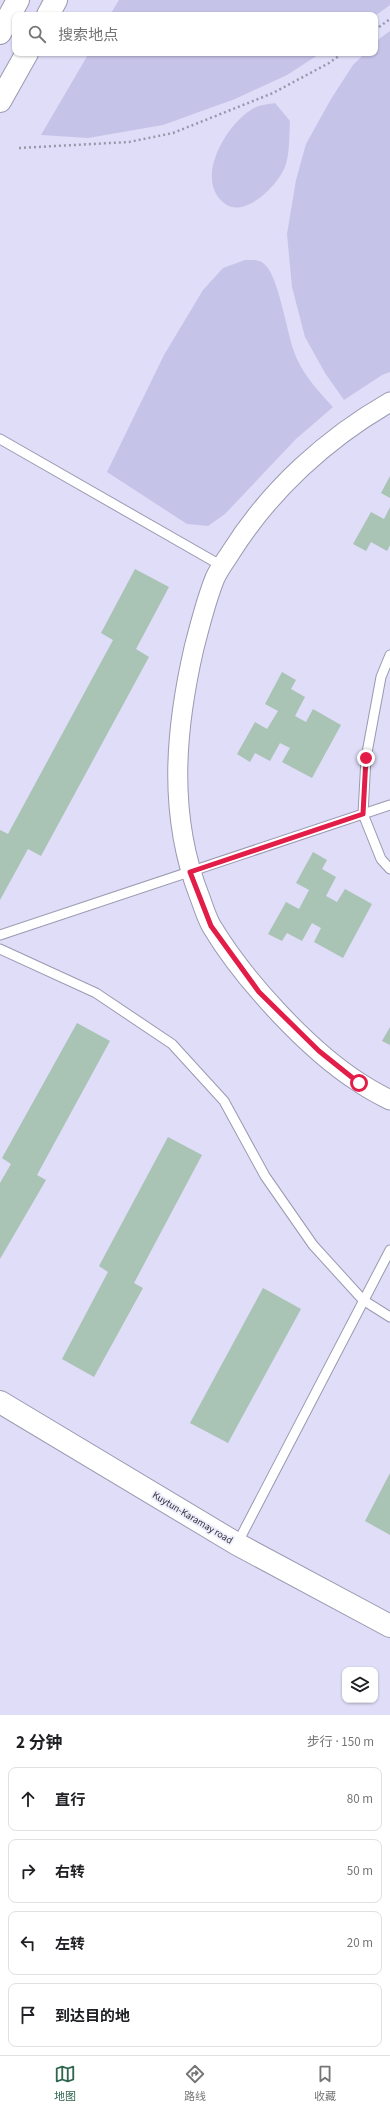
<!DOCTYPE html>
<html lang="zh">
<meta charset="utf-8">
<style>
:root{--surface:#fff;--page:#f6f6f6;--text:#202124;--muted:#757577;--line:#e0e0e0;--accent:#2f664d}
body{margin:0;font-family:"Source Sans 3","Noto Sans SC",sans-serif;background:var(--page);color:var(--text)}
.controls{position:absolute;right:12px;bottom:12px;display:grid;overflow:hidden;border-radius:8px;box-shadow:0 1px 3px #0004}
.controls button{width:36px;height:36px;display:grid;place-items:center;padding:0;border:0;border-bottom:1px solid var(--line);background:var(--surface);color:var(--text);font:20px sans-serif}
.stop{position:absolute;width:12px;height:12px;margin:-9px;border:3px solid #e11d48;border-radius:50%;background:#fff}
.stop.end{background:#e11d48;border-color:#fff;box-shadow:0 1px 4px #0008}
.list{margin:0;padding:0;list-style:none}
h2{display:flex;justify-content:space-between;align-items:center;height:52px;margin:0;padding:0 16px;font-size:17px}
h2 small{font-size:13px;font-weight:400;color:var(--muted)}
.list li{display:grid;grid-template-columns:26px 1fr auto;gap:12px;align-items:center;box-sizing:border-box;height:64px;margin:0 8px 8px;padding:0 8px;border:1px solid var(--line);border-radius:8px}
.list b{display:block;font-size:15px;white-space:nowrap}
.list em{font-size:13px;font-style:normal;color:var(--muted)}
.icon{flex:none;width:22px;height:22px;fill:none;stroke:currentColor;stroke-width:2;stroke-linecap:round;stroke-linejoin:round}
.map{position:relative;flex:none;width:390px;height:1715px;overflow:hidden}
.search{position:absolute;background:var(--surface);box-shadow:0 1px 3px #0004;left:12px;right:12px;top:12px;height:44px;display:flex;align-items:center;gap:10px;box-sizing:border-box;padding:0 14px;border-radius:8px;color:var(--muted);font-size:15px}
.sheet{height:340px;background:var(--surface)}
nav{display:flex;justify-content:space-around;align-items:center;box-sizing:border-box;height:56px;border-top:1px solid var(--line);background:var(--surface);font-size:11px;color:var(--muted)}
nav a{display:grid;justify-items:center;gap:2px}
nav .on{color:var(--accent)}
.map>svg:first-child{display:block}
</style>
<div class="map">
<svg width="390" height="1715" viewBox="0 0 390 1715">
<rect width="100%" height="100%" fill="#dfddf7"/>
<g fill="#c6c3e8">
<polygon points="119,0 390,0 390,5 375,16 110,15"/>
<polygon points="390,31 390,372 382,375 344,400 325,373 305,337 292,287 287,234 296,180 306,144 331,99 353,65 365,53 375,53 375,42"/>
<polygon points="89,53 321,53 287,75 235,99 163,125 88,138 41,135"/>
<path d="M275 103 290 121C289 136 290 153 285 167 278 185 244 220 224 203 193 178 228 122 254 108 260 105 269 104 275 103Z"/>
<path d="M245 260C254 260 261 259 267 267 278 279 287 330 293 349 300 371 317 390 333 407L296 439 225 514 208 526 187 524 107 472 164 355 203 290 223 268Z"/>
</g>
<g fill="#a9c3b5">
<polygon points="390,476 390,498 381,493"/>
<polygon points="390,507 390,545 387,551 371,542 366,551 353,544 371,512 384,519"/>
<polygon points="135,569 169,587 136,649 149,657 41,856 28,849 0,900 0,830 8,834 113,640 101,633"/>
<polygon points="282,672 296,680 291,689 305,697 295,716 306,722 313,709 341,725 312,778 282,762 290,748 280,743 270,761 255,753 250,762 237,754 255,722 267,729 278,711 265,704"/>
<polygon points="313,852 327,860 322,869 336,877 326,896 337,902 345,889 372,904 343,958 314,942 321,928 312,923 302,941 287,933 282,941 268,934 286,902 299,909 309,890 296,883"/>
<polygon points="77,1023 110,1041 37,1175 46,1180 0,1259 0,1183 11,1164 2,1158"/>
<polygon points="390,1027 390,1045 382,1041"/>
<polygon points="168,1137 202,1155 134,1283 143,1288 94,1377 62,1359 108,1272 99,1266"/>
<polygon points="263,1288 301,1309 228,1443 190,1423"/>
<polygon points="390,1473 390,1535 365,1521"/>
</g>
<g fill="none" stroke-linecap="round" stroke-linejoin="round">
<defs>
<g id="lane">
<polyline points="0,439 222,566"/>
<polyline points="390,655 381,677 366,758 363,814 381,859 390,869"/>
<polyline points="0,935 390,805"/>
<polyline points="0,949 96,993 172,1044 224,1101 265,1176 313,1245 363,1300 390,1317"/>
<polyline points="237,1544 390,1250"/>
</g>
<path id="street" d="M390 402C327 438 270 490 231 552 226 560 219 569 215 578 206 600 200 625 194 648 175 731 168 814 199 895 203 905 206 917 212 927 244 980 308 1050 360 1083 369 1089 380 1095 390 1100"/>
<g id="secondary">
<polyline points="48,15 56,0"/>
<polyline points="0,33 18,0"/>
<polyline points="0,101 27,53"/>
<polyline points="0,1402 237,1544 390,1626"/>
</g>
</defs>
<use href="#lane" stroke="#9a99b1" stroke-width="11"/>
<use href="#street" stroke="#9a99b1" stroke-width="21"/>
<use href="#secondary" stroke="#9a99b1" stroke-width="24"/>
<g stroke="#9998ab" stroke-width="2.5" stroke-dasharray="2 3" stroke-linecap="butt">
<polyline points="375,30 390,19"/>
<polyline points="19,148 129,142 173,133 273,93 329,63 343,53"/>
</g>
<use href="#lane" stroke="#fff" stroke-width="9"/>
<use href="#street" stroke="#fff" stroke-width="19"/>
<use href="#secondary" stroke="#fff" stroke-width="22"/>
</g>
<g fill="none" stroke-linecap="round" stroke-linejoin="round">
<polyline stroke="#e11d48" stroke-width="5" points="359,1083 319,1051 259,992 211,926 190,872 363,814 366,758"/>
</g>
<g text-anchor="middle" stroke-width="3.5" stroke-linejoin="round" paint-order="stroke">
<g font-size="10" fill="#2f2e38" stroke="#ececfb">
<text transform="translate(193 1517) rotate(31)" y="4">Kuytun-Karamay road</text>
</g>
</g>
</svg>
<div class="controls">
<button><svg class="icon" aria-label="layers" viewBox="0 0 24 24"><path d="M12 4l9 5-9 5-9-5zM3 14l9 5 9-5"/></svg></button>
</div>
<div class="stop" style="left:359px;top:1083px"></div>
<div class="stop end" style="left:366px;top:758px"></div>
<div class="search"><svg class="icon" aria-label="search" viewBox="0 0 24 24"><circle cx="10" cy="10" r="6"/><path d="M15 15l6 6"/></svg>搜索地点</div>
</div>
<section class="sheet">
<h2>2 分钟<small>步行 · 150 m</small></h2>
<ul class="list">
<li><svg class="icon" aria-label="ahead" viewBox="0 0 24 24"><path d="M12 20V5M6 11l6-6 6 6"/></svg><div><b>直行</b></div><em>80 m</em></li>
<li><svg class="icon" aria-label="right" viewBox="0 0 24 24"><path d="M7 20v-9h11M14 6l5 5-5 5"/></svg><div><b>右转</b></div><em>50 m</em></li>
<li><svg class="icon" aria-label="left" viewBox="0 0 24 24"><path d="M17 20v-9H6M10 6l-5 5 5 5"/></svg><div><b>左转</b></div><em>20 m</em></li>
<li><svg class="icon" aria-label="arrive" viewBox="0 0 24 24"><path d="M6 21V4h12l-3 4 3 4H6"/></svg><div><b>到达目的地</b></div></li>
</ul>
</section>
<nav>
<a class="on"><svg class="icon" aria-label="map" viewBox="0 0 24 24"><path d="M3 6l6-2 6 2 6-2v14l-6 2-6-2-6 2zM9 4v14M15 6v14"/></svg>地图</a>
<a><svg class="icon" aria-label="directions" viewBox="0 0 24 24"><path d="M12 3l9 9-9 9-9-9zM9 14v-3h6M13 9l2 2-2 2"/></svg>路线</a>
<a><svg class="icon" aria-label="saved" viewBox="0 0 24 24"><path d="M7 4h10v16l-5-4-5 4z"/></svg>收藏</a>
</nav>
